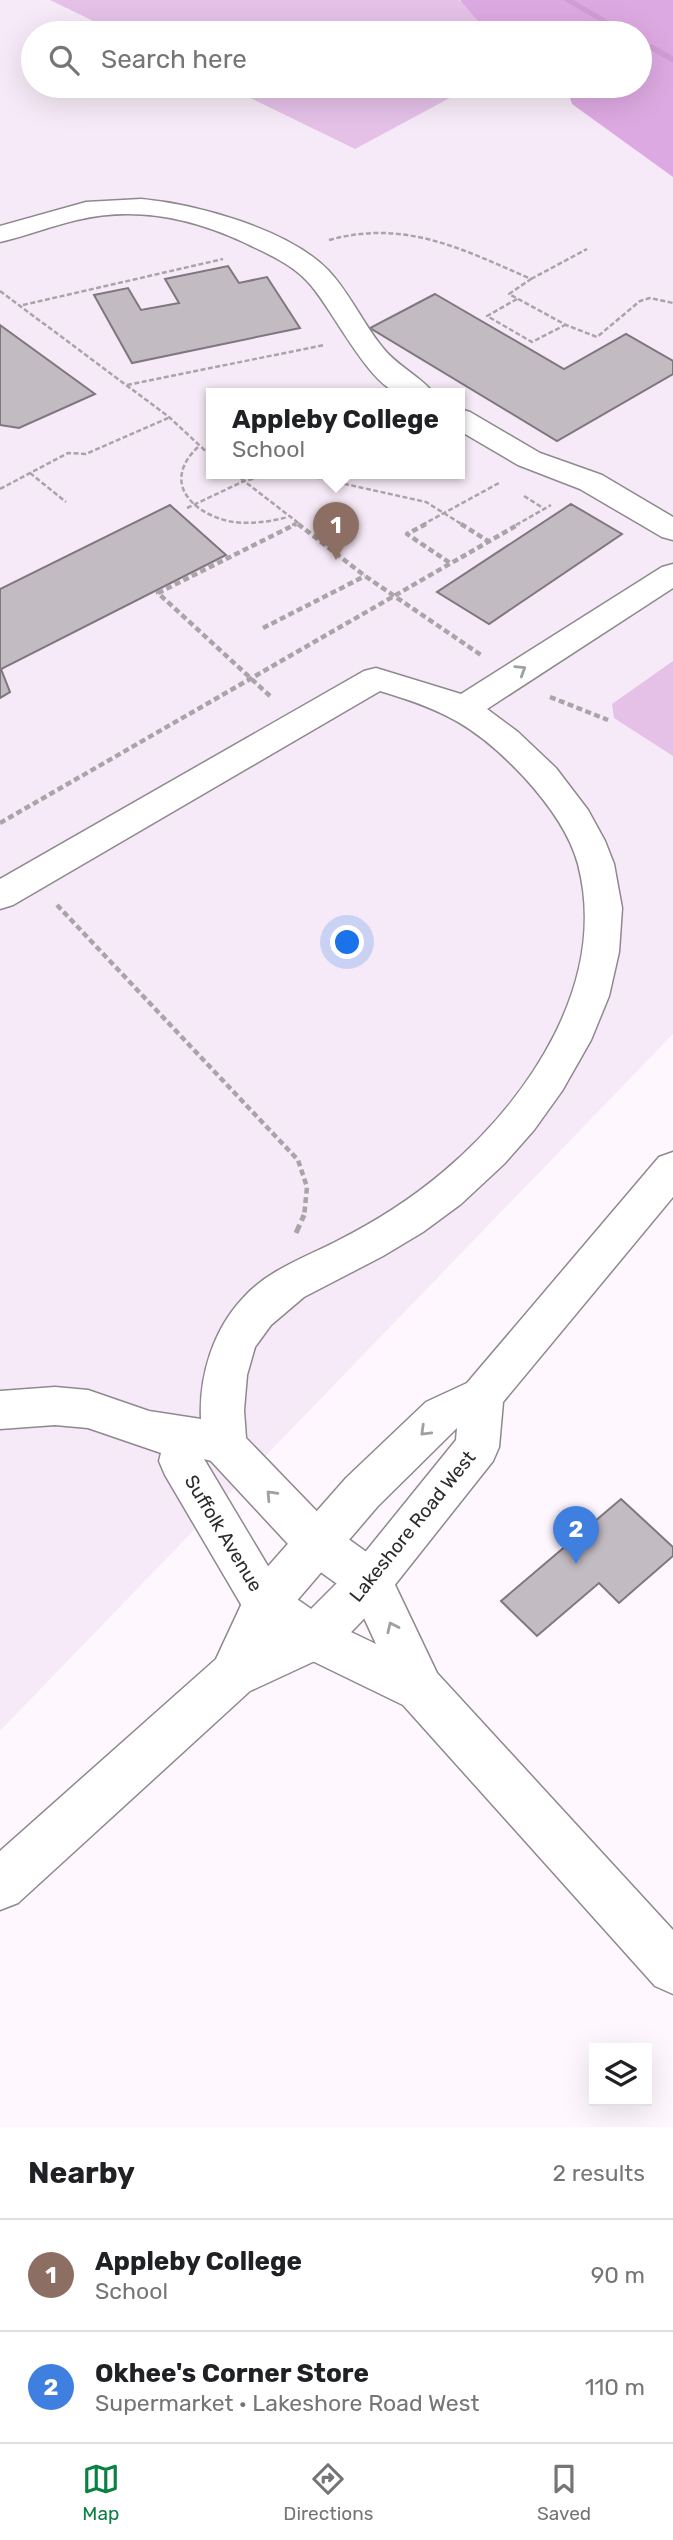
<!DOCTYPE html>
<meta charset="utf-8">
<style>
:root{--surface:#fff;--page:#f6f6f6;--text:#202124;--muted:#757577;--line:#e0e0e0;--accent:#0b8043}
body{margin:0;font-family:Rubik,sans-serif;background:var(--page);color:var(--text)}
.controls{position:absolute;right:21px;bottom:21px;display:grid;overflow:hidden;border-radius:0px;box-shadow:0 7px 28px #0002}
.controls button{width:63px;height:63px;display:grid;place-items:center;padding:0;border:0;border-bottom:2px solid var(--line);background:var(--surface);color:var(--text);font:35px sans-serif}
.you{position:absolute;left:348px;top:943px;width:24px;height:24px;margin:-18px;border:5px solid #fff;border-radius:50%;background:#1a73e8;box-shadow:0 0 0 10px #1a73e833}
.badge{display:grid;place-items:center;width:46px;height:46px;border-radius:50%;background:var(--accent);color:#fff;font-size:23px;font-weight:700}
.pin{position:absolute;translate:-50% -58px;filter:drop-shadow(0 2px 4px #0008)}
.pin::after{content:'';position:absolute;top:37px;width:24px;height:21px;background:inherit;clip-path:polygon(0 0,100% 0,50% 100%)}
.popup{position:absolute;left:206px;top:388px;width:259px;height:91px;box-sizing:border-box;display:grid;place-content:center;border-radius:0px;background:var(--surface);filter:drop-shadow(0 2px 5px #0005);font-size:23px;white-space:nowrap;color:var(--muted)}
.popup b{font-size:26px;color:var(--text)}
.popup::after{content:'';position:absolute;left:50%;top:100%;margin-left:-14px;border:14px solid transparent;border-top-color:var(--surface)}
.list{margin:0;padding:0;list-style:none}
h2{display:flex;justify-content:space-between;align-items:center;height:91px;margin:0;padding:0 28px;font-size:30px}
h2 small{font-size:23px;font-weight:400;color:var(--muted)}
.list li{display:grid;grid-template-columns:46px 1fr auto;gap:21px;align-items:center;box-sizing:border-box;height:112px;padding:0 28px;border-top:2px solid var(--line)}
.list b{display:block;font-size:26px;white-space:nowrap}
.list p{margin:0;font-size:23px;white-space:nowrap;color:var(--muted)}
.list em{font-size:23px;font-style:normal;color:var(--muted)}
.icon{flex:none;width:38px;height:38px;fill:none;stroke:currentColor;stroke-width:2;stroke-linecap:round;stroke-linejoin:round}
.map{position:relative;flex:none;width:673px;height:2127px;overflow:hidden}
.search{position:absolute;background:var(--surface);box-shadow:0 7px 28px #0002;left:21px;right:21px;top:21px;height:77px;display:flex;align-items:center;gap:18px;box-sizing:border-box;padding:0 24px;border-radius:38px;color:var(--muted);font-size:26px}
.sheet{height:315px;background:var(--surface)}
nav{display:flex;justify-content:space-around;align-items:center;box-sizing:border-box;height:98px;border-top:2px solid var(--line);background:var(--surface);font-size:19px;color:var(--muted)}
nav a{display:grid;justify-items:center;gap:4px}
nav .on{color:var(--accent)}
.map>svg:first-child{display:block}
</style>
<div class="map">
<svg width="673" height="2127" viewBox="0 0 673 2127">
<rect width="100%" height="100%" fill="#fef8fe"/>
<path fill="#f7eaf8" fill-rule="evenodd" d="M0 0H673V1034L0 1731ZM33 33H640V86H33ZM212 394H460V474H212Z"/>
<g fill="#e5c1e8">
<polygon points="50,0 458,0 534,33 118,33"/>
<polygon points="226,86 472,86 355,149"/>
<polygon points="673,661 673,756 614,718 612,704"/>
</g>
<polygon fill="#dda9e2" points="460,0 673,0 673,177 572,104 566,86 640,86 640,33 545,33 485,29"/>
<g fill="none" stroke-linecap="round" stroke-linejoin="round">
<g fill="#d19dd5" fill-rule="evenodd">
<polygon points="563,0 573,0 630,33 620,33"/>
<polygon points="640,38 673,56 673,63 640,44"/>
</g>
</g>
<g fill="#c2bbc2" stroke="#7e777e" stroke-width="2">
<polygon points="228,266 239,283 267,277 300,328 132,363 94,295 128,288 141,310 179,303 165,279"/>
<polygon points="435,294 564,369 626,334 673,361 673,374 557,441 370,328"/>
<polygon points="0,325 95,394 19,428 0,425"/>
<polygon points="571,504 622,534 489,624 437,592"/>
<polygon points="170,505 226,555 1,669 10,692 0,698 0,589"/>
<polygon points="621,1499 673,1547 673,1556 619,1603 599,1583 537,1636 501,1601"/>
</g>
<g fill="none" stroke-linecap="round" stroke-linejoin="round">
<defs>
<g id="minor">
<path d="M141 199C196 204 288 229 328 270 350 293 363 324 383 348 397 366 423 378 434 394 424 394 412 395 402 394 369 388 331 305 307 281 290 263 266 253 243 242 192 218 134 206 77 220 51 226 26 236 0 242V226L86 202Z"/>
<polygon points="460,409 470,412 540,453 602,475 673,517 673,540 662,537 580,489 518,465 460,431"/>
<path d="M673 564V588L487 709 518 732 556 768 588 810 605 841 614 864 622 908 619 952 609 996 591 1040 562 1091 534 1130 504 1164 461 1204 423 1232 383 1256 304 1297 271 1325 255 1347 247 1375 244 1410 246 1438 333 1528 386 1566 437 1673 673 1930V1994L655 1986 403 1705 298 1654 249 1618 165 1475 159 1461 161 1453 88 1428 55 1425 0 1429V1391L55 1387 88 1390 149 1411 201 1419C199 1376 213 1330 243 1298 268 1270 304 1258 337 1241 375 1222 411 1199 443 1172 529 1099 609 982 578 864 569 831 546 801 523 776 476 726 444 710 380 691L13 905 0 909V879L364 671 376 668 461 694 662 567ZM204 1459 211 1461 301 1558 354 1596 376 1644 330 1622 281 1588Z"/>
</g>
<path id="major" d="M673 1152V1197L503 1402 499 1447 493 1461 386 1596 330 1654 250 1691 18 1903 0 1910V1851L216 1659 249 1588 346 1478 426 1402 467 1383 659 1157ZM457 1428 456 1440 354 1566 298 1622 275 1633 282 1618 378 1506Z"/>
</defs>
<use href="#minor" stroke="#8f888f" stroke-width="3"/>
<use href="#major" stroke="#8f888f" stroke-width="3"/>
<g stroke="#a8a4a8" stroke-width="2.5" stroke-dasharray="5 2.5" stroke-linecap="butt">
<path d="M329 240C405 219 462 249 531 279L509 294 566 325 597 337 640 301 650 298 673 303"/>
<polyline points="531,279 587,249"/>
<polyline points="0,291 169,417 212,457"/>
<polyline points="517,299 487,316 532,342 565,325"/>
<polyline points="23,305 223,259"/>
<polyline points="127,385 324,345"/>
<path d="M198 447C163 480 188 511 228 521 247 525 269 522 288 517"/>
<polyline points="30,473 66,502"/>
<polyline points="235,474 301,525"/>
<polyline points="300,474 426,502 463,525"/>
<polyline points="0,489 68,453 86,454 168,418"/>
<polyline points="524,496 543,508"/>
<polyline points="187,508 244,481 272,474"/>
<polyline points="292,525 297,523"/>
<polyline points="422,525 499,483"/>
<polyline points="516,525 551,505"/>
</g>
<g stroke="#a8a4a8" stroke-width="4.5" stroke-dasharray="6 3.5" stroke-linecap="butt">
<polyline points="298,524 365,576 481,655"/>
<polyline points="426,524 407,534 450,563"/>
<polyline points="461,524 488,541"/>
<polyline points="263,628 365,576"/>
<polyline points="270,696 158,593 296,524"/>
<polyline points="550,697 608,720"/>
<polyline points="0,823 519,524"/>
<polyline points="57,905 298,1160 307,1187 304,1217"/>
</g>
<polyline stroke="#a8a4a8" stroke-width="5" stroke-dasharray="9 4.5" stroke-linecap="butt" points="296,1233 304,1215"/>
<use href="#minor" fill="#fff" fill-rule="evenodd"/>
<use href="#major" fill="#fff" fill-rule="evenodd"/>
</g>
<defs><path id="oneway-chevron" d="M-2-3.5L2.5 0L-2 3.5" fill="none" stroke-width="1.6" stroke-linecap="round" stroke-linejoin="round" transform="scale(1.75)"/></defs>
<g stroke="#a1a0a1">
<use href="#oneway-chevron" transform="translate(521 670) rotate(-32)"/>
<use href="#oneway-chevron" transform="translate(425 1431) rotate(136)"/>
<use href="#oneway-chevron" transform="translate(271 1495) rotate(-133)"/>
<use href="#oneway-chevron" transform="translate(392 1627) rotate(-115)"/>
</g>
<g text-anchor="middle" stroke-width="5" stroke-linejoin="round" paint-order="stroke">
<g font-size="19" fill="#2e2b2e" stroke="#fff">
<text transform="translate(412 1526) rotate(-51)" y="7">Lakeshore Road West</text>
<text transform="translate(224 1533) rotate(59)" y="7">Suffolk Avenue</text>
</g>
</g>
</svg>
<div class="controls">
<button><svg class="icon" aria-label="layers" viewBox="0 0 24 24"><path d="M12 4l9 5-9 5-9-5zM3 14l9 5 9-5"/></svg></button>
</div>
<div class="you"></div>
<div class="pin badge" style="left:336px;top:560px;background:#8d6e63">1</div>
<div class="popup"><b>Appleby College</b>School</div>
<div class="pin badge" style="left:576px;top:1564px;background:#3f7fe0">2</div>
<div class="search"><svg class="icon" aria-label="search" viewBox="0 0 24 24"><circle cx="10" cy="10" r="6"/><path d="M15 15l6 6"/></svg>Search here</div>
</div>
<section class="sheet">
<h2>Nearby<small>2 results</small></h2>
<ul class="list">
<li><span class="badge" style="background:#8d6e63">1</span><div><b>Appleby College</b><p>School</p></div><em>90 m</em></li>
<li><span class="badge" style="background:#3f7fe0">2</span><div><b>Okhee's Corner Store</b><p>Supermarket · Lakeshore Road West</p></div><em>110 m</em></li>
</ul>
</section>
<nav>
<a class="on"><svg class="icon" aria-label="map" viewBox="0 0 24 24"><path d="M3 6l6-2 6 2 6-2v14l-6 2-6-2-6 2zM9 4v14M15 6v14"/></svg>Map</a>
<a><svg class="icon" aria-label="directions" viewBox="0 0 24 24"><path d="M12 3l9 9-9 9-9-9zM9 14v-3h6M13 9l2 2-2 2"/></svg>Directions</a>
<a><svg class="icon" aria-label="saved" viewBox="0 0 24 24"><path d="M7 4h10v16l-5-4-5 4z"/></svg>Saved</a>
</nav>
